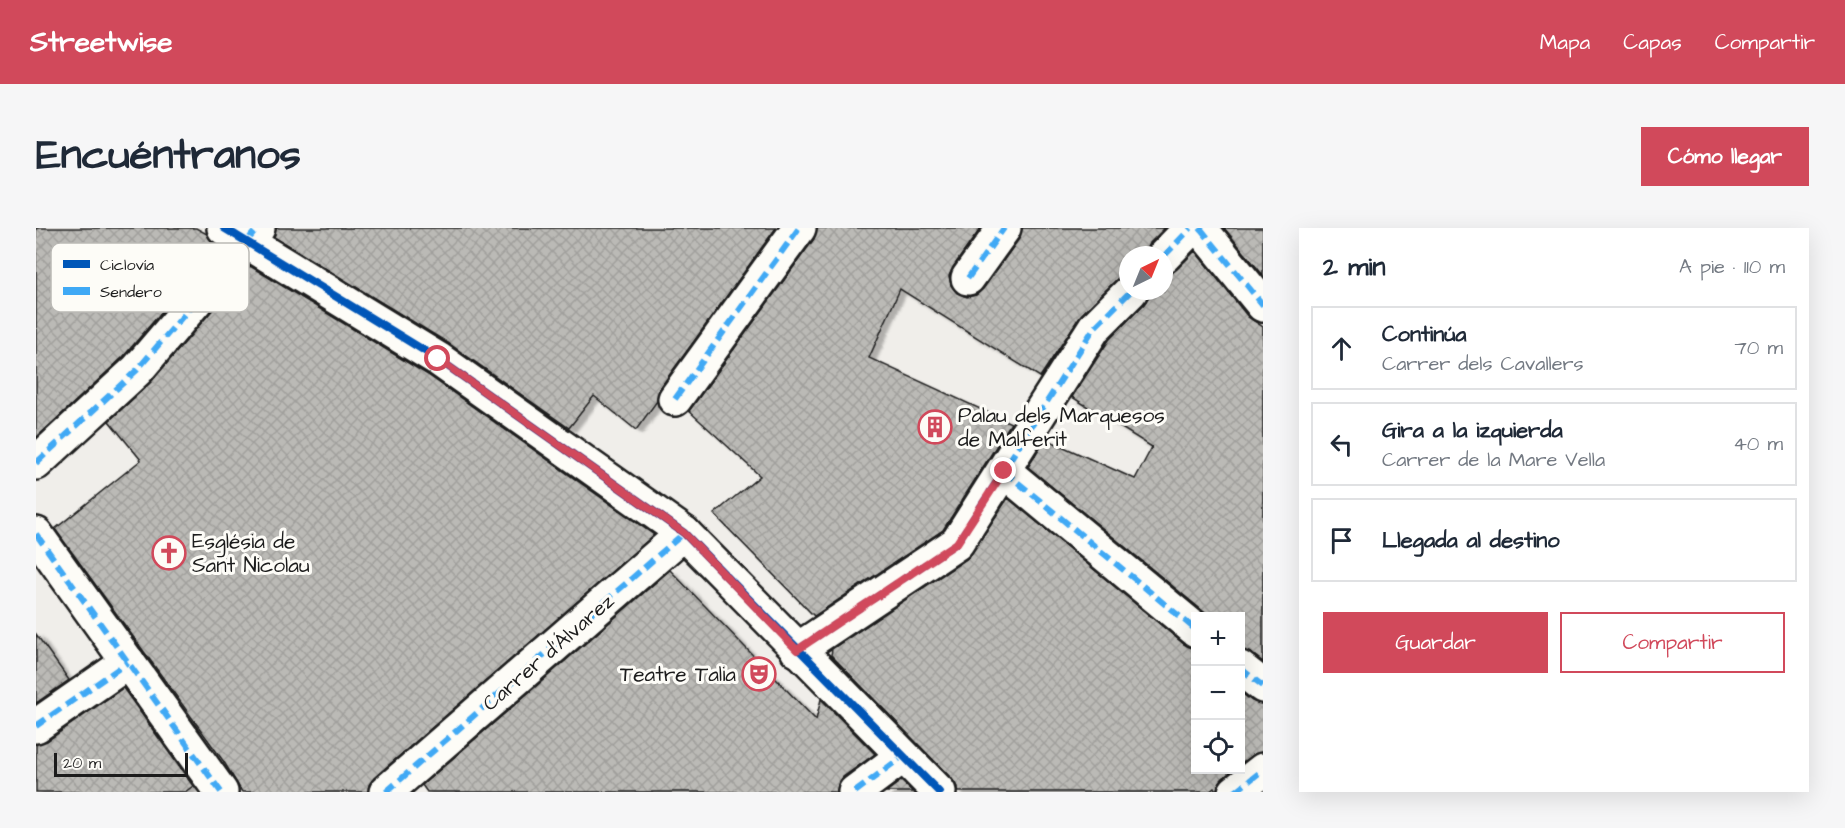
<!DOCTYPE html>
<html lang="es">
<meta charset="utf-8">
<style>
:root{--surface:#fff;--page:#f6f6f7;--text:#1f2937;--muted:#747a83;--line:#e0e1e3;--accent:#d1495b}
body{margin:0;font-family:"Architects Daughter",sans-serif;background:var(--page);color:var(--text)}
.controls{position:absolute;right:18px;bottom:18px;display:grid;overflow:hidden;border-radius:0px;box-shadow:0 6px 24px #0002}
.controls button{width:54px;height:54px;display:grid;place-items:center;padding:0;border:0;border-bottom:2px solid var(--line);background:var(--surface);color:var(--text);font:30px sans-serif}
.compass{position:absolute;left:1083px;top:18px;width:54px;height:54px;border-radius:50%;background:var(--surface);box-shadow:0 6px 24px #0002;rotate:43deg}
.scale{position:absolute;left:18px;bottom:15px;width:134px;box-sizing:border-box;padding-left:6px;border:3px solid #1c1c1c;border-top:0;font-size:16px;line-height:21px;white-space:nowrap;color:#1c1c1c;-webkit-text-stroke:4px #fdfcf7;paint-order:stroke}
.stop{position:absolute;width:18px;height:18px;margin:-14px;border:4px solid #d1495b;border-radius:50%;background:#fff}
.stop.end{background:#d1495b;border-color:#fff;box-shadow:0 2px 6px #0008}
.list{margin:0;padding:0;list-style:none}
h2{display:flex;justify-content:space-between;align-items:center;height:78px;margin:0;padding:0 24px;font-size:26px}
h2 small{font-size:20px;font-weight:400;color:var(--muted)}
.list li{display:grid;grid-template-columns:39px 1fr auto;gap:18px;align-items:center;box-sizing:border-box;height:84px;margin:0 12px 12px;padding:0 12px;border:2px solid var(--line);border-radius:0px}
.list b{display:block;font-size:22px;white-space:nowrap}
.list p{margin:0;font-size:20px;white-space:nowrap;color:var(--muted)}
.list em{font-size:20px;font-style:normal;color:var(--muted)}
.actions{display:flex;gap:12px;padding:18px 24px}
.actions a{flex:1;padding:14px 0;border:2px solid var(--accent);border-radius:0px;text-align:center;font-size:21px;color:var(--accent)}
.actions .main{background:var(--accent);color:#fff}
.icon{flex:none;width:33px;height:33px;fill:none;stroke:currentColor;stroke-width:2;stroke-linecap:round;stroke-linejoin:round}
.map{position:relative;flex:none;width:1227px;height:564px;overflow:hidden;border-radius:0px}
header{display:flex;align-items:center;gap:36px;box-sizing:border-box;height:84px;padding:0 30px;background:var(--accent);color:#fff}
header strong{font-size:28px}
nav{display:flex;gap:33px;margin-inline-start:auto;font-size:21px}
.intro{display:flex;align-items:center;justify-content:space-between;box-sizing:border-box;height:144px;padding:0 36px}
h1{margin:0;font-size:42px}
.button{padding:15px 27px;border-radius:0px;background:var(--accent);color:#fff;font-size:21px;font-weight:700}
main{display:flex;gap:36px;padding:0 36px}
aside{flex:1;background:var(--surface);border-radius:0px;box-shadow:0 6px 24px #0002}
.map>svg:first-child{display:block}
</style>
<header>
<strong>Streetwise</strong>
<nav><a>Mapa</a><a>Capas</a><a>Compartir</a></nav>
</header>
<div class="intro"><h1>Encuéntranos</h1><a class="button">Cómo llegar</a></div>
<main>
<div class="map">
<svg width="1227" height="564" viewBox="0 0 1227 564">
<defs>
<pattern id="building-cross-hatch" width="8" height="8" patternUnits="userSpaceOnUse" patternTransform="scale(1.5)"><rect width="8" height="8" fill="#bbbab6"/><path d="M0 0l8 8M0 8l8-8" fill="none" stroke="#a09f9c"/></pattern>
<filter id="shadow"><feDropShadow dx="6" dy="4" stdDeviation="1.5" flood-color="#0004"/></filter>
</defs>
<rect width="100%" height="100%" fill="#f0eeea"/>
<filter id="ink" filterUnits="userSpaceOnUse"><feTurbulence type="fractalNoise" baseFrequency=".0167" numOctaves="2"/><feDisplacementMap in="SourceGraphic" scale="12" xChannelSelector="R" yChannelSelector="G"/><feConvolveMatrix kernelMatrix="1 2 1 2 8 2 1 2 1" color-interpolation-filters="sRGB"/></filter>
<g filter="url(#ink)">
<g fill="url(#building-cross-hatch)" stroke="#1c1c1c" stroke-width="1.5" filter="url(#shadow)">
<polygon points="0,0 160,0 171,6 182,18 87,129 0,210"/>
<polygon points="240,0 740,0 624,160 621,173 600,202 558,168 533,200 412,115 238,9"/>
<polygon points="781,0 945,0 917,39 913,48 915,57 921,65 931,69 940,67 947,61 983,11 986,0 1129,0 1114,15 1110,27 1092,27 1092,45 1082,50 1045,87 1004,149 864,61 833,130 975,195 907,302 778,388 678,286 724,248 653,183 778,11"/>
<polygon points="1188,0 1227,0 1227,47"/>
<polygon points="1159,23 1212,89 1227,99 1227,434 1215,425 1204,422 1204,388 1173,388 992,239 1010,211 1099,251 1116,219 1036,169 1073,112 1108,76 1113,68 1113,63 1128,63 1128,46 1134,46 1141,41"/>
<polygon points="214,38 392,147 618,307 338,550 333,557 332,564 206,564 188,534 19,301 105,232 73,193 115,154"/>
<polygon points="972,270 1148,416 1160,420 1160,542 1197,542 1187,550 1182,557 1181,563 1178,560 1173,564 921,564 921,559 916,551 795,427 796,421 932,330"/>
<polygon points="634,342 780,492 785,471 839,526 807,549 802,556 801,564 391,564 386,557"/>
<polygon points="0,406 33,452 0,475"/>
<polygon points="87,460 157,558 149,564 0,564 0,516 11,513"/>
<polygon points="1204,464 1216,473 1227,476 1227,524 1216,527 1204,536"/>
<polygon points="865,553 877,564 850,564"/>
</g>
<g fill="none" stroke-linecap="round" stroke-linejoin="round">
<defs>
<g id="pedestrian">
<polyline points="1164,0 1227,77"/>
<polyline points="1128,28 1155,0"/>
<polyline points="932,50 968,0"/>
<polyline points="639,171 763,0"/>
<polyline points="0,235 101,142 222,0"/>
<polyline points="968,243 1160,402"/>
<polyline points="0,306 185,564"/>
<polyline points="761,422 921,315 1058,100 1095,63"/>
<polyline points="1204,440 1227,458"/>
<polyline points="0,498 92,434"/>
<polyline points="350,564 648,305"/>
<polyline points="819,564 867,528"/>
<polyline points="1199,564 1227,542"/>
</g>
<polyline id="minor" points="188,0 402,131 648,305 903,564"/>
</defs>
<use href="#pedestrian" stroke="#1c1c1c" stroke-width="38"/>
<use href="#minor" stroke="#1c1c1c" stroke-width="38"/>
<use href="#pedestrian" stroke="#fdfcf7" stroke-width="33"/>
<use href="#minor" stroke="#fdfcf7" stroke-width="33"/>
<g stroke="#3fa9f5" stroke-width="6" stroke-dasharray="12 6" stroke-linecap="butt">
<polyline points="1164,0 1227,77"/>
<polyline points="1128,28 1155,0"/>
<polyline points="932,50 968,0"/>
<polyline points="639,171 763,0"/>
<polyline points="0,235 101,142 222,0"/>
<polyline points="968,243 1160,402"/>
<polyline points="0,306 185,564"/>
<polyline points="761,422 921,315 1058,100 1095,63"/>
<polyline points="1204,440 1227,458"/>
<polyline points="0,498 92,434"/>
<polyline points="350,564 648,305"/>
<polyline points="819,564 867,528"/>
<polyline points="1199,564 1227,542"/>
</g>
<defs>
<polyline id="cycleway" points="188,0 402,131 648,305 903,564"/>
</defs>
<use href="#cycleway" stroke="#fdfcf7" stroke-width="11"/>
<use href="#cycleway" stroke="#0057b8" stroke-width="8"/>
</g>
</g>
<g fill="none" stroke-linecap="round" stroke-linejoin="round" filter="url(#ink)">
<polyline stroke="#d1495b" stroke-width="8" points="402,131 648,305 761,422 921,315 968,243"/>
</g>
<defs>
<symbol id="building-ring" viewBox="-11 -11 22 22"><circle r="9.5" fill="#fdfcf7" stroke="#d1495b" stroke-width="1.5"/><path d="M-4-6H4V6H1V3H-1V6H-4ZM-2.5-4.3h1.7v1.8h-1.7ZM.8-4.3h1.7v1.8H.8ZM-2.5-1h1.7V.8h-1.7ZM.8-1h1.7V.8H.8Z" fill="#d1495b"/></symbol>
<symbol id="church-ring" viewBox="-11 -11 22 22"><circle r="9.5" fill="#fdfcf7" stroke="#d1495b" stroke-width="1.5"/><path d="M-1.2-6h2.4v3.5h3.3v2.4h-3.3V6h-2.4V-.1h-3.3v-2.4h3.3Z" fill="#d1495b"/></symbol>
<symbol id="theatre-ring" viewBox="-11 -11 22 22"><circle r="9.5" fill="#fdfcf7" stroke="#d1495b" stroke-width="1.5"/><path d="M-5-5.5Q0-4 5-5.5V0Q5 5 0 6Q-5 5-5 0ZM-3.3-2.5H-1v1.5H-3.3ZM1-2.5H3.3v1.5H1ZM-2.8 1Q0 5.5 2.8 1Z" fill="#d1495b"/></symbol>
</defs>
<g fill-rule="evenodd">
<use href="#building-ring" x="880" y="180" width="38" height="38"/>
<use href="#church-ring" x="114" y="306" width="38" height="38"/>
<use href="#theatre-ring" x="704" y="427" width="38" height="38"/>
</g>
<g text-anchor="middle" stroke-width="6" stroke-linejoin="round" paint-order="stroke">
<g font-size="21" fill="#1c1c1c" stroke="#fdfcf7" text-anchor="start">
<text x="922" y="194">Palau dels Marquesos<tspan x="922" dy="24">de Malferit</tspan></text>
<text x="156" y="320">Església de<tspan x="156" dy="24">Sant Nicolau</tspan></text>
<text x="700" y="453" text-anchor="end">Teatre Talia</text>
</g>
<g font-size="21" fill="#1c1c1c" stroke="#fdfcf7">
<text transform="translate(512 424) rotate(-41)" y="7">Carrer d'Álvarez</text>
</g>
</g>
<rect x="15" y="15" width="198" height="69" rx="9" fill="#fdfcf7" stroke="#bab9b5" stroke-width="1.5"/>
<rect x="27" y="32" width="27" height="8" fill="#0057b8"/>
<rect x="27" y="59" width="27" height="8" fill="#3fa9f5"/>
<g font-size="16" fill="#1c1c1c">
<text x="64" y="42">Ciclovía</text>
<text x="64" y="69">Sendero</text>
</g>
</svg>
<div class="controls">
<button>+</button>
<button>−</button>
<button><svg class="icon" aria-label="locate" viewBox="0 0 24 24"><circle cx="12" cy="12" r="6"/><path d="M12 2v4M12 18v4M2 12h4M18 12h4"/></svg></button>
</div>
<svg class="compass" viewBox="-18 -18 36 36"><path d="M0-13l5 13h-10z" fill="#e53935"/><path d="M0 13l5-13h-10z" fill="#747a83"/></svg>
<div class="scale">20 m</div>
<div class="stop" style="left:402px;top:131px"></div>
<div class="stop end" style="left:968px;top:243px"></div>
</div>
<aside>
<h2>2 min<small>A pie · 110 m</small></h2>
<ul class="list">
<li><svg class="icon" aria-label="ahead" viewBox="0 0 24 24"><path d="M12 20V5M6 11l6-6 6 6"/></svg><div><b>Continúa</b><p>Carrer dels Cavallers</p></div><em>70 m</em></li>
<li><svg class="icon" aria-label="left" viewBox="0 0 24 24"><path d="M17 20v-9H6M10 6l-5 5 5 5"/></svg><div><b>Gira a la izquierda</b><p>Carrer de la Mare Vella</p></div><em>40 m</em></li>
<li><svg class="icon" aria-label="arrive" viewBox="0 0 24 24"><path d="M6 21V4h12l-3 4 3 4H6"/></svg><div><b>Llegada al destino</b></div></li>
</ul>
<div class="actions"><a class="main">Guardar</a><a>Compartir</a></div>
</aside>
</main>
